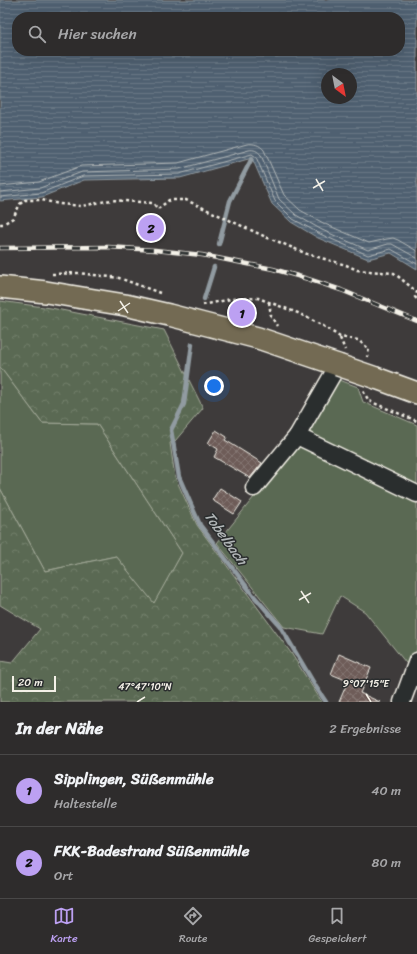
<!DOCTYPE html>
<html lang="de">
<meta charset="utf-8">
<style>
:root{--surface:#2e2c2c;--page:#3a3838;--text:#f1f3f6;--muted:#a7a7a9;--line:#494848;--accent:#bca0f2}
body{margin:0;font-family:Sriracha,sans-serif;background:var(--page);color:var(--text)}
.compass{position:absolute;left:321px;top:68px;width:36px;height:36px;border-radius:50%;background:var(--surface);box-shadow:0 4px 16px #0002;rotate:148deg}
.scale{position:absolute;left:12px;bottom:10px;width:44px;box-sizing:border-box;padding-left:4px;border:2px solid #f4f1e8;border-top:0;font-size:11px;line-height:14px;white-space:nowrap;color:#f4f1e8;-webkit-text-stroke:3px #2a2d2e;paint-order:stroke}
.you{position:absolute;left:214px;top:386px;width:14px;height:14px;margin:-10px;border:3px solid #fff;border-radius:50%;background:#1a73e8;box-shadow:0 0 0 6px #1a73e833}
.badge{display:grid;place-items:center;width:26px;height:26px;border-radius:50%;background:var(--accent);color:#111;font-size:13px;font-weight:700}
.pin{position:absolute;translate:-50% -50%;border:2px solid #fff;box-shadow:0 1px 4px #0006}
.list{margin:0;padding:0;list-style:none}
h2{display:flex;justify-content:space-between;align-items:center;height:52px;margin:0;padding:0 16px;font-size:17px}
h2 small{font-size:13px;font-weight:400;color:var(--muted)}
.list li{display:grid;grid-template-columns:26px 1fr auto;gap:12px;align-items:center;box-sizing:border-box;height:72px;padding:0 16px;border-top:1px solid var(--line)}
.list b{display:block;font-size:15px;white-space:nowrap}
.list p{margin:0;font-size:13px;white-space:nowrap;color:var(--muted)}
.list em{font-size:13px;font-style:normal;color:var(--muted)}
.icon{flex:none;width:22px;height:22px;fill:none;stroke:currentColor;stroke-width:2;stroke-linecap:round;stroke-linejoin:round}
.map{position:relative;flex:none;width:417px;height:702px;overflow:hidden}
.search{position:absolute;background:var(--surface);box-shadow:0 4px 16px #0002;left:12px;right:12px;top:12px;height:44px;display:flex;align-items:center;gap:10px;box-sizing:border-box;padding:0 14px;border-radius:16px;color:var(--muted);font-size:15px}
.sheet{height:196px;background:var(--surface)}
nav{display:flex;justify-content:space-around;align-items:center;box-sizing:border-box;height:56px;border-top:1px solid var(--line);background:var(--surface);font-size:11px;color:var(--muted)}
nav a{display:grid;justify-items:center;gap:2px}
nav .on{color:var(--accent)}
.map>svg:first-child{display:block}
</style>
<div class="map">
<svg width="417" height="702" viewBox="0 0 417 702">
<defs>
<pattern id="forest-crowns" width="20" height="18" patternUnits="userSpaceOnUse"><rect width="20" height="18" fill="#5a6952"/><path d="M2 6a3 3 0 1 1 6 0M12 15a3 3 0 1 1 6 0" fill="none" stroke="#727f6b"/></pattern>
<pattern id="water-rules" width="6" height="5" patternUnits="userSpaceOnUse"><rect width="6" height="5" fill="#4f6171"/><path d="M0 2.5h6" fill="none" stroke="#697885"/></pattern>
<pattern id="building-cross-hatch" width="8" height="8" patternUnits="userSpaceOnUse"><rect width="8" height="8" fill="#6e5c59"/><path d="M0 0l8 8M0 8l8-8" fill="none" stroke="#837471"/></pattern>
</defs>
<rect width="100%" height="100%" fill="#3e3b3b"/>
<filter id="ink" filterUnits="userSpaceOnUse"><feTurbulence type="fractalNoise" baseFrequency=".025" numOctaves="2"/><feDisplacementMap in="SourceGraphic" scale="8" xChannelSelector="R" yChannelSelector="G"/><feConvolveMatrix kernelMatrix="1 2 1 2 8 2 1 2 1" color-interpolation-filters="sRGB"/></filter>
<g filter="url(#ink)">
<g fill="#5a6952" stroke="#a7ad9d">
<polygon points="0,367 42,423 97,424 182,553 154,604 116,556 45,571 0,488"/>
<polygon points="337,379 358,387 363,402 417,425 417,649 410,668 365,612 340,596 322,634 284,627 217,543 295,446"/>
</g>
<polygon fill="url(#forest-crowns)" stroke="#a7ad9d" points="0,301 51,308 164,330 203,408 175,441 170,443 175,477 197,525 291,653 322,702 0,702 0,661 12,663 40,629 0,605 0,488 45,571 116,556 154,603 182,553 97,424 42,423 0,367"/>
<path fill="url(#water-rules)" stroke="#919ba1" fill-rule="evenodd" d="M0 0H417V269L391 253 368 259 318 238 291 222 272 204 252 158 180 178 84 180 42 197 0 201ZM17 17H400V51H17ZM327 74H351V98H327Z"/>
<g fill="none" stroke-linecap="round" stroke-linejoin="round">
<g stroke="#b2b7b8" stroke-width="1">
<path d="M0 186 39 182 81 166 178 163 247 144C254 143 260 145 264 150L284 195 300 210 325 224 369 243 387 239 393 238 398 240 417 251"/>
<path d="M0 192 40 188 82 172 179 169 249 150C254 149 258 151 261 155L279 199 296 215 322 230 368 250 388 244H392L417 258"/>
<polyline points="0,197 41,193 83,176 179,174 252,154 256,157 275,201 293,219 320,234 368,255 391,249 417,264"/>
</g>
<g stroke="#919ba1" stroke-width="4.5">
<polyline points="219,244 230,201 252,158"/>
<polyline points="204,299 214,267"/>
<polyline points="192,344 184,404 171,430 179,477 200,525 253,595 280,626 316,687 326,702"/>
</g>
</g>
<g fill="url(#building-cross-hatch)" stroke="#f4f1e8">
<polygon points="216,430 227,437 225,440 262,463 250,478 214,457 218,449 208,443"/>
<polygon points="220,488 242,502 234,514 212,500"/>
<polygon points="339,654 371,668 360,693 380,702 339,702 348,681 331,674"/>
</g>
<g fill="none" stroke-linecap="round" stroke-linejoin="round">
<defs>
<g id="minor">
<polyline points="297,436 338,365"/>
<polyline points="254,488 297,436 417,494"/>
<polyline points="402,702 417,661"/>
</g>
<g id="major">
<polyline points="0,287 46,292 125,305 169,315 258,338 338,365"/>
<polyline points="376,378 417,393"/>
</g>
</defs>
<use href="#minor" stroke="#f4f1e8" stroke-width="19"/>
<use href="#major" stroke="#f4f1e8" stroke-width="24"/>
<g stroke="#f4f1e8" stroke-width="2.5" stroke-dasharray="3 3" stroke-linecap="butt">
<polyline points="0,224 3,224 13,218 20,204 25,200 42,200 59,204 82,206 111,200 153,203 158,209 169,200 186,200 268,238 279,242 307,254 346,265 357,270 394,273 417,292 415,297 417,299"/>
<polyline points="52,274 78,273 119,278 160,293"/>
<polyline points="269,302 271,316 277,326"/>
<polyline points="203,305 231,299 258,298 298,313 325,327 340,337 358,340 369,349 367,357"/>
<polyline points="340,338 345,350"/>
<polyline points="363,391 369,401 417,421"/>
</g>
<use href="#minor" stroke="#2a2d2e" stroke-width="16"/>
<use href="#major" stroke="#736b52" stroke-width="21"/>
<defs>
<polyline id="rail" points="0,248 108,247 155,250 202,255 273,269 308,279 341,290 417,321"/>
</defs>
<use href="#rail" stroke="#f4f1e8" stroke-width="4.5"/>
<use href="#rail" stroke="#2a2d2e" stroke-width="3" stroke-dasharray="9" stroke-linecap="butt"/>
<defs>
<polyline id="major-bridge" points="338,365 376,378"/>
</defs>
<use href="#major-bridge" stroke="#f4f1e8" stroke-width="24" stroke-linecap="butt"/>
<use href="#major-bridge" stroke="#736b52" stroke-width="21"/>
</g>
</g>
<path fill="none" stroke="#f4f1e8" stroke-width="1.5" d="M316 179 323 191M313 188 325 181M120 301 128 313M118 311 130 303M301 591 309 603M299 600 311 593M366 694 371 702M137 702 145 697"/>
<g text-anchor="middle" stroke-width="3" stroke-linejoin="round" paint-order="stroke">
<g font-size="14" font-style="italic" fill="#b2b7b8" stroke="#2a2d2e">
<text transform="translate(226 538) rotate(54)" y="5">Tobelbach</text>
</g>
</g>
<g font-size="10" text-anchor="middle" fill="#f4f1e8" stroke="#2a2d2e" stroke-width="3" stroke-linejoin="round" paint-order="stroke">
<text x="366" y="687">9°07'15"E</text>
<text x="145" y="690">47°47'10"N</text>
</g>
</svg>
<svg class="compass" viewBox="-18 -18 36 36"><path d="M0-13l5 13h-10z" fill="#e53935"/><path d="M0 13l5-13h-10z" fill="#a7a7a9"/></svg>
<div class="scale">20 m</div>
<div class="you"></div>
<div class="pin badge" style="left:242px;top:313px">1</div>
<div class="pin badge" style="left:151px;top:228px">2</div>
<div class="search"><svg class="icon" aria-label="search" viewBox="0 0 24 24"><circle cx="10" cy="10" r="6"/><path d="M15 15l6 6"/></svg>Hier suchen</div>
</div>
<section class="sheet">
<h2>In der Nähe<small>2 Ergebnisse</small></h2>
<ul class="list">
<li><span class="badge">1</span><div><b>Sipplingen, Süßenmühle</b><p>Haltestelle</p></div><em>40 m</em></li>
<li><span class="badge">2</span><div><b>FKK-Badestrand Süßenmühle</b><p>Ort</p></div><em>80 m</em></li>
</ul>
</section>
<nav>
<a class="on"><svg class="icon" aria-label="map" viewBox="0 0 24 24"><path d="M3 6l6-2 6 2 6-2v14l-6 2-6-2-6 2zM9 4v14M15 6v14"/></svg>Karte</a>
<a><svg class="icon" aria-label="directions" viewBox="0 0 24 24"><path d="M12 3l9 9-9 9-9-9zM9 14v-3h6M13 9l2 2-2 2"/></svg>Route</a>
<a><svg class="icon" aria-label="saved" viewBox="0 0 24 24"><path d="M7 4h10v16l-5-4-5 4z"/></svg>Gespeichert</a>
</nav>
